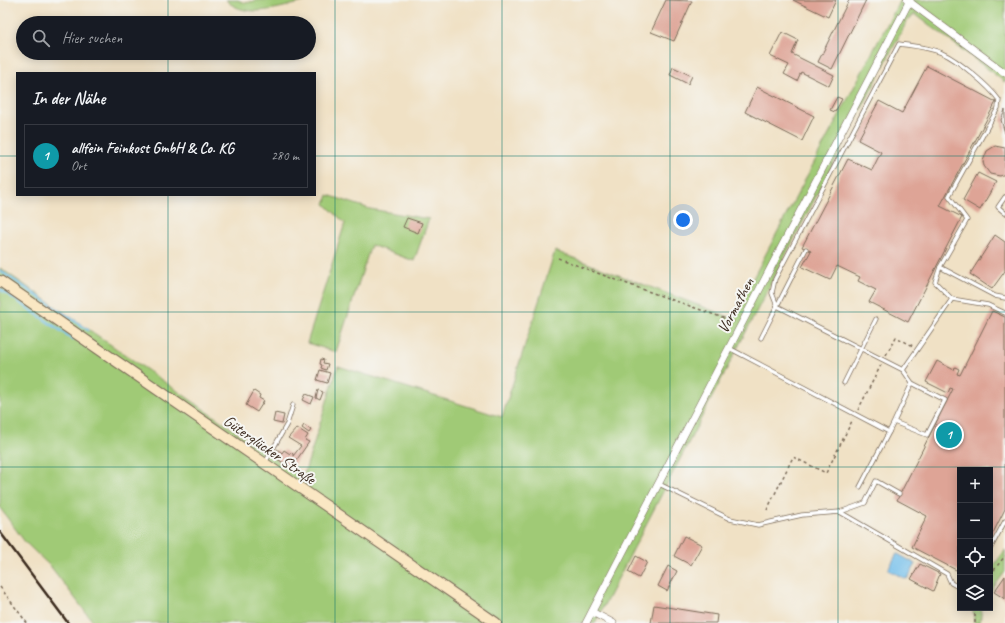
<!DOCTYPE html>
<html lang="de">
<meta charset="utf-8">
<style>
:root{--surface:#171b24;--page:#20242c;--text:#f1f3f6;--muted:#9ea1a6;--line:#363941;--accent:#1f6fb2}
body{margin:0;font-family:Caveat,sans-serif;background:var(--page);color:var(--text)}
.controls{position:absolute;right:12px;bottom:12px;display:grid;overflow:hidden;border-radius:0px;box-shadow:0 2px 10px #0003}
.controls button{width:36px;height:36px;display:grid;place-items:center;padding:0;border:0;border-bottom:1px solid var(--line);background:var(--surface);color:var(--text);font:20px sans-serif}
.you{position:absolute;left:683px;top:220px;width:14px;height:14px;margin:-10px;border:3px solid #fff;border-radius:50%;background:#1a73e8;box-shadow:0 0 0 6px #1a73e833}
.badge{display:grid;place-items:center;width:26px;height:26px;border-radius:50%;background:var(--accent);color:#fff;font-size:13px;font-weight:700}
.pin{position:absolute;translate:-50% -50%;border:2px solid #fff;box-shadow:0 1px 4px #0006}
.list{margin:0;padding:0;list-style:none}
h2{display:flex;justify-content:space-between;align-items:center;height:52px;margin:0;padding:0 16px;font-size:17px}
h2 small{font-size:13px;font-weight:400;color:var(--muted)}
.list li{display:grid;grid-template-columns:26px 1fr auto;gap:12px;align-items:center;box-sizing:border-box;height:64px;margin:0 8px 8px;padding:0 8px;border:1px solid var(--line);border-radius:0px}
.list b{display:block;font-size:15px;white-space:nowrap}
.list p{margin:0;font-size:13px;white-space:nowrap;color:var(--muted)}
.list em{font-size:13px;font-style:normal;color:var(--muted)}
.icon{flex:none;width:22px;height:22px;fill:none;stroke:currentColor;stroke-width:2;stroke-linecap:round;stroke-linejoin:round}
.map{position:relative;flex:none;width:1005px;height:623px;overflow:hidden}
.search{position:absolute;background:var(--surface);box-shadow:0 2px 10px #0003;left:16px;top:16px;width:300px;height:44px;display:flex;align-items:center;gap:10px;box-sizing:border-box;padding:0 14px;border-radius:22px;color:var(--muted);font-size:15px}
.panel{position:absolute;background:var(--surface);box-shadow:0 2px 10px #0003;left:16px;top:72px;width:300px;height:124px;border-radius:0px}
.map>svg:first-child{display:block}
</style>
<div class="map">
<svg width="1005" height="623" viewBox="0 0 1005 623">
<rect width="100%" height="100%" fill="#f6f6f2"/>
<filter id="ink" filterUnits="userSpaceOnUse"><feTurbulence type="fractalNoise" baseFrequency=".025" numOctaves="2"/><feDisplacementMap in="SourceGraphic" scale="8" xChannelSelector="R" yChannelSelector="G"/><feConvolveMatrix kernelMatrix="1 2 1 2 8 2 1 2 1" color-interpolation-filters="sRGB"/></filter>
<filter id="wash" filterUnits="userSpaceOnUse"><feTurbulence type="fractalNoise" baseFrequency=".012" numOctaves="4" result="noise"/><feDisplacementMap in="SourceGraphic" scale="16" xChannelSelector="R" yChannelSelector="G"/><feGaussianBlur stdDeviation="0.9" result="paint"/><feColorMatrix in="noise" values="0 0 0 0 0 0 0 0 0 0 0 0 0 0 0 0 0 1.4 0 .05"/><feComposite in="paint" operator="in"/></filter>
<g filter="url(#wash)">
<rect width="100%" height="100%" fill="#f0e1c5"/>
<g fill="#a0ca76" stroke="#6e7a4a">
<path d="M226 0H238L245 3 259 0H312C287 5 247 22 226 0Z"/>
<polygon points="900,0 1005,0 1005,82 915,14 907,21 595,623 94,623 51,567 25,542 0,508 0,268 303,478 338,366 502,417 555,251 732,318"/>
<polygon points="328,195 370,209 429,219 414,261 371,245 336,352 307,343 345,223 325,204"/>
<polygon points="1005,550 1005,572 990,592 990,571"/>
<polygon points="973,608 982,608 980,623 974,623"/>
</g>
<polygon fill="#71beeb" stroke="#567484" points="898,554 916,564 908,578 906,579 888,570 896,555"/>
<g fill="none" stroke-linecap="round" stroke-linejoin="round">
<g stroke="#71beeb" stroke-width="2.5">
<polyline points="0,271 88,330"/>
<polyline points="0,289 73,339"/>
</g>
</g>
<g id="blocks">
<g fill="#dea496">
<polygon points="666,0 692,1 674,41 651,32"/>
<polygon points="793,0 836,0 828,17"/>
<polygon points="849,0 866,0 832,69 818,62"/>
<polygon points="782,32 798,40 792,54 834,75 829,86 801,72 797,81 784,74 789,65 770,56"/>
<polygon points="927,66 996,102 940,206 962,217 908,322 869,302 876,290 858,281 860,277 837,266 830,280 802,267 811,251 802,247 848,159 872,170 881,152 858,140 879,101 902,113"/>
<polygon points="673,67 692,76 688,84 670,75"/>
<polygon points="757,87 814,116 802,141 745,112"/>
<polygon points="837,97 842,99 835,112 830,110"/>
<polygon points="1005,110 1005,133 1001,120"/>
<polygon points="995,146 1005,148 1005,174 1000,176 990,174 984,166 983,161 987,151"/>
<polygon points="978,173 996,182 980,210 963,200"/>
<polygon points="407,218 422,223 418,233 403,227"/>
<polygon points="995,235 1005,242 1005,271 992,289 970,274"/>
<polygon points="992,311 1005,317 1005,509 990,539 990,470 960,470 960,572 912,547 927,516 897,500 953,389 950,388 948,393 926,382 937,361 954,370 955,367 959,369 957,374 960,375"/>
<polygon points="321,359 324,360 323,363 328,364 326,370 321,368 322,365 320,364"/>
<polygon points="320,370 330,373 327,383 317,380"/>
<polygon points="318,390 323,392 320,400 316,398"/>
<polygon points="254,391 260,395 259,398 264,401 257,412 246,405"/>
<polygon points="306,394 314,397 311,404 303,400"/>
<polygon points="275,413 284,415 282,424 273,422"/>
<polygon points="304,425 311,430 309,433 302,428"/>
<polygon points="297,428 308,435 305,440 309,442 291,468 273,456 277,449 282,453 284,450 290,454 291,452 293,454 293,456 301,446 288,438"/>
<polygon points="684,536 702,545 691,565 674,556"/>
<polygon points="636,556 647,562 639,578 628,572"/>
<polygon points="920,564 940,574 933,591 911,579"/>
<polygon points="668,566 677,571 667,591 658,586"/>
<polygon points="1005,576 1005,599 994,592"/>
<polygon points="654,605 717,615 716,623 651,623"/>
</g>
</g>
</g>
<g filter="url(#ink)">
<use href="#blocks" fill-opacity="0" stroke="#7a6a58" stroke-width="1"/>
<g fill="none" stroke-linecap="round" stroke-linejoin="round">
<defs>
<g id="lane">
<polyline points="1005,197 998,207 1005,213"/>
<polyline points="806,249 777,306 903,370 912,383"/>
<polyline points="952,299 988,305 1005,313"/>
<path d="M761 338 777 306 772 293 775 279 899 44C913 46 928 47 942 53 958 60 989 86 999 100L998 108 949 196 967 220 940 267 995 296 1005 298"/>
<polyline points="729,348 889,432 894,422 927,435 945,400 912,383 894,422"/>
<polyline points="903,370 952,299 935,282 940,267"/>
<polyline points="844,383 876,319"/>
<polyline points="265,463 287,424 293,405"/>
<polyline points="659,484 730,519 758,525 802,515 840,512 865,503 876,481 899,494"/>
<polyline points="860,487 889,432"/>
<polyline points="840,512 947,574 951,583 960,588"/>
<polyline points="990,549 1005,521"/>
</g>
<g id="street">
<polyline points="907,0 1005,73"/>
<polyline points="592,612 613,623"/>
<polyline points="586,623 910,0"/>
</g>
<polyline id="secondary" points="0,281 496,623"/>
</defs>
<use href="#lane" stroke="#7a6a58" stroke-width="5"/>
<use href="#street" stroke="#7a6a58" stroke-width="8"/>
<use href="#secondary" stroke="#7a6a58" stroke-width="12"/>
<g stroke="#7a6a58" stroke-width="1.5" stroke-dasharray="3 3" stroke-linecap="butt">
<path d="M558 258C616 281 675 300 734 322"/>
<polyline points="886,355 896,337 913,346"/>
<polyline points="858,410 881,365"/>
<polyline points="767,510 793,457 826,473 853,419"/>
<polyline points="990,575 1005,556"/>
<polyline points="0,587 27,623"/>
<polyline points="975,608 975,623"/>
</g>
<use href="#lane" stroke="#fff" stroke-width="3.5"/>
<use href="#street" stroke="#fff" stroke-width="7"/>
<use href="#secondary" stroke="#fae7c3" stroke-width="10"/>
<polyline stroke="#3b2a1e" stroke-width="2.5" points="0,532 68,623"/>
</g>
</g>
<path fill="none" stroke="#0f766e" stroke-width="1" stroke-opacity="0.55" d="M168 0V23M335 0V623M502 0V623M670 0V623M838 0V623M168 53V73M0 156H17M315 156H1005M168 195V623M0 312H1005M0 467H1005"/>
<g text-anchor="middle" stroke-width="4" stroke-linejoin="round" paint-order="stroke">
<g font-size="16" fill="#3b2a1e" stroke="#f6f6f2">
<text transform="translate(735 305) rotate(-62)" y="6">Vormathen</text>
<text transform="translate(270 449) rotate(35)" y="6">Güterglücker Straße</text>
</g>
</g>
</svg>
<div class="controls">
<button>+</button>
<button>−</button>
<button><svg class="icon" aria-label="locate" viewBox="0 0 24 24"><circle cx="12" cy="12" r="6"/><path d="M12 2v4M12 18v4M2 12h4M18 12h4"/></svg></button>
<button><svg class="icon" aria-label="layers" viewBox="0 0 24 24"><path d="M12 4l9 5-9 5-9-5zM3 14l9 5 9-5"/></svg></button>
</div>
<div class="you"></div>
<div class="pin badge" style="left:949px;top:435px;background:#0f9aa8">1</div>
<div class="search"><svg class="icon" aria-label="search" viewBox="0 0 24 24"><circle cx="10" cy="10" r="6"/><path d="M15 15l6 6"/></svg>Hier suchen</div>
<section class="panel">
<h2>In der Nähe<small></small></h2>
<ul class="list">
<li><span class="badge" style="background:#0f9aa8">1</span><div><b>allfein Feinkost GmbH &amp; Co. KG</b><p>Ort</p></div><em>280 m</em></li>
</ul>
</section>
</div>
